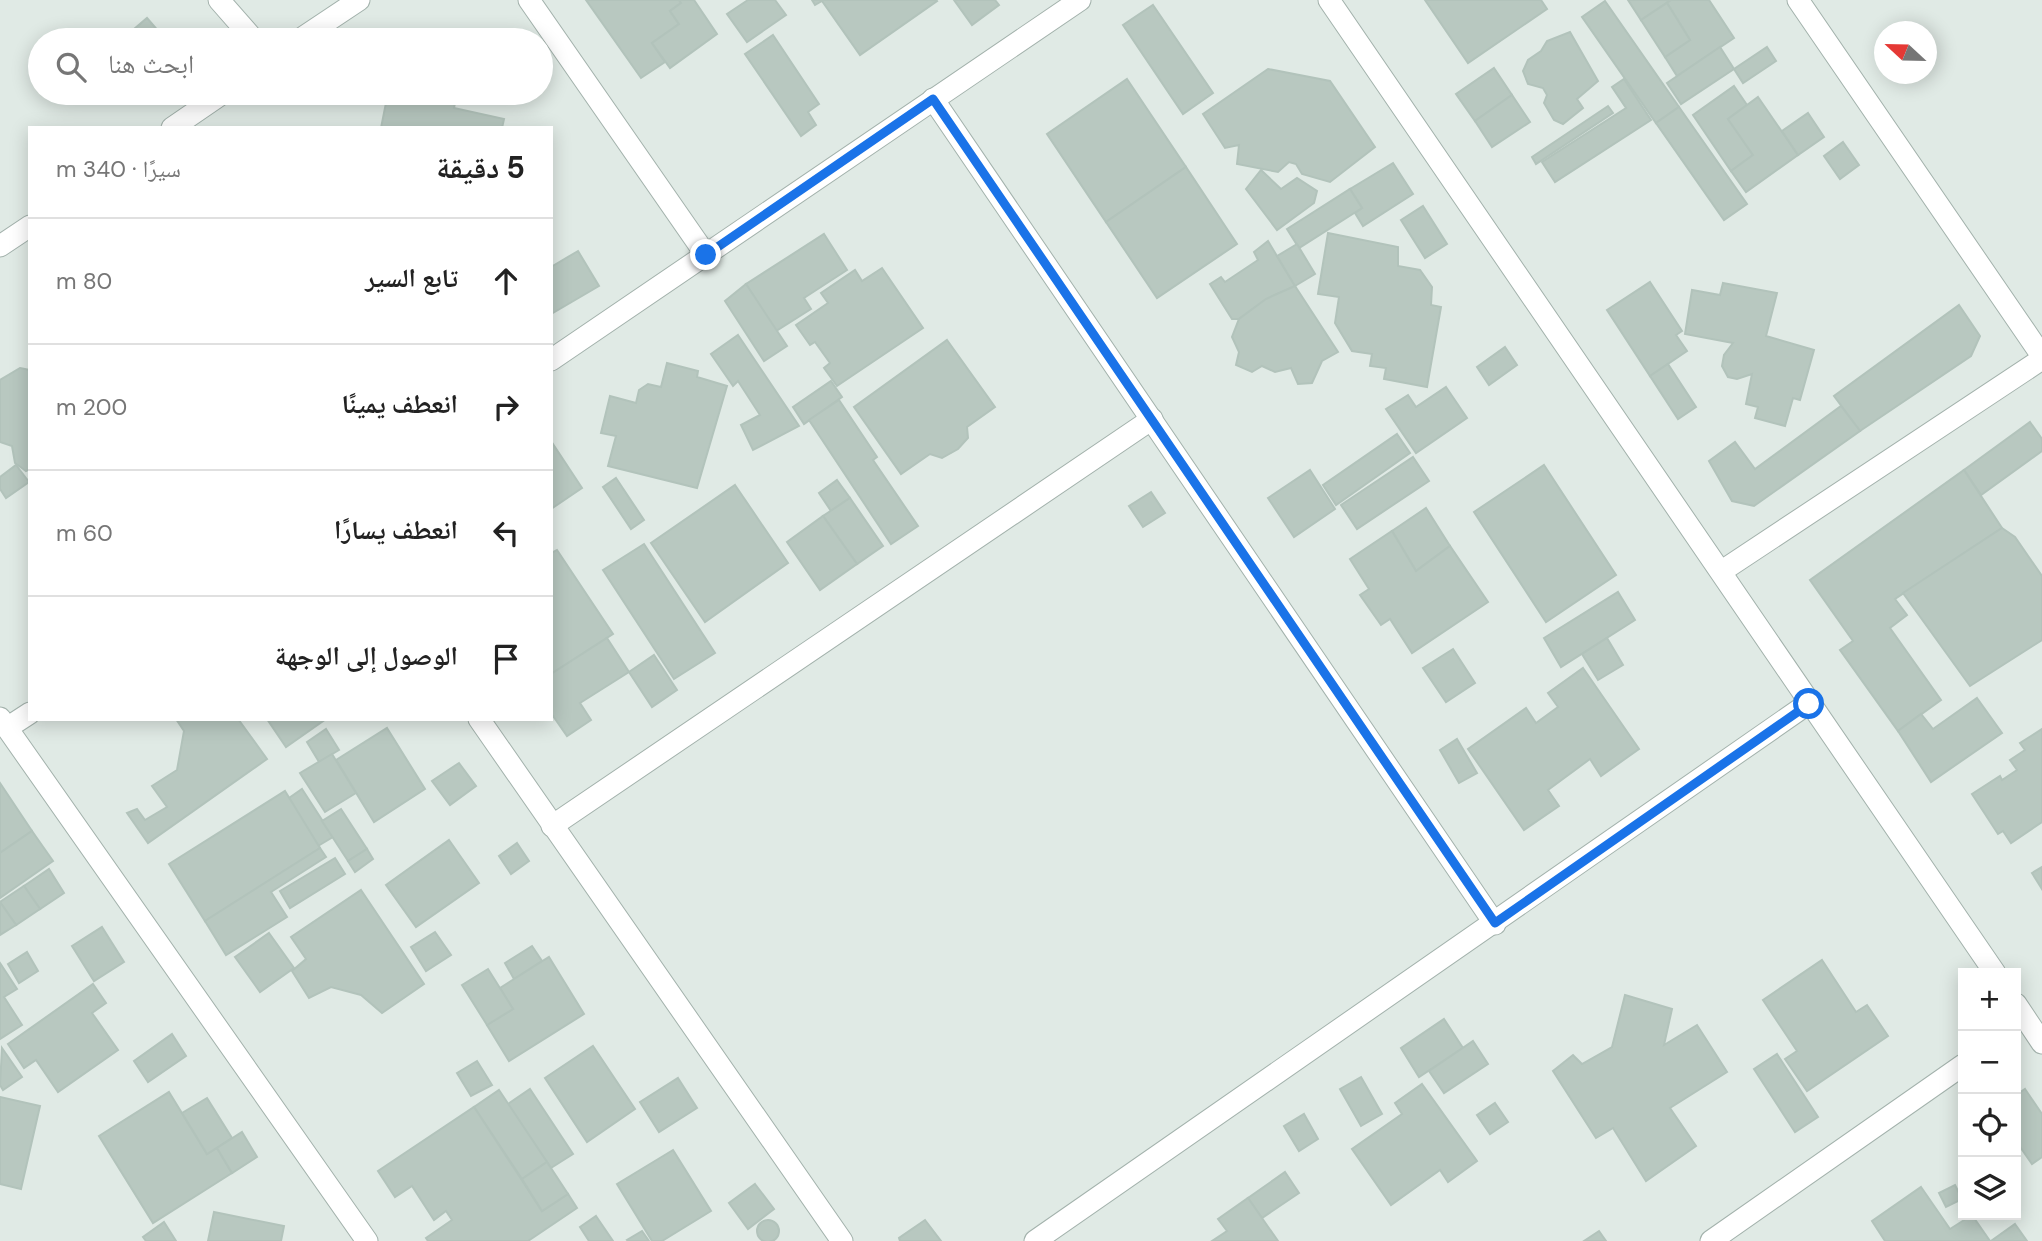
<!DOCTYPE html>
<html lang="ar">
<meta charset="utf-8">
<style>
:root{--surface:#fff;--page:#f6f6f6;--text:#222;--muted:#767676;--line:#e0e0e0}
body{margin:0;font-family:"DM Sans","Noto Naskh Arabic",sans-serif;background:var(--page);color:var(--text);direction:rtl}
.controls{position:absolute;right:21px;bottom:21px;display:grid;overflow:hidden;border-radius:0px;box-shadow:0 4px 18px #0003}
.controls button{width:63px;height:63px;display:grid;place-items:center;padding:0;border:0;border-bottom:2px solid var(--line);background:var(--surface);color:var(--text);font:35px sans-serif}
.compass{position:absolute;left:1874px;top:21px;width:63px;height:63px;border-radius:50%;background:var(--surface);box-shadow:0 4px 18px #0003;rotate:292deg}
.stop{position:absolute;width:21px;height:21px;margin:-16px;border:5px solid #1a73e8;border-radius:50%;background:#fff}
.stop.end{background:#1a73e8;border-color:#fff;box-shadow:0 2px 7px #0008}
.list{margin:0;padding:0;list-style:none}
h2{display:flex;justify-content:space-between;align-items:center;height:91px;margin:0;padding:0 28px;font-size:30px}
h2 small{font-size:23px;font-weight:400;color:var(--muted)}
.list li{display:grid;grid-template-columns:46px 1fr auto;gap:21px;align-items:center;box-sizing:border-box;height:126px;padding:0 28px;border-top:2px solid var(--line)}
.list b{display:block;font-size:26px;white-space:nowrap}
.list em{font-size:23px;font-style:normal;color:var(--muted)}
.icon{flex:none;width:38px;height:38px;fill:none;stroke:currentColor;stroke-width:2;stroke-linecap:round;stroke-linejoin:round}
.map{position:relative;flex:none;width:2042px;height:1241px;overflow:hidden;direction:ltr}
.search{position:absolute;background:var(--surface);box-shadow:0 4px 18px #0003;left:28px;top:28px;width:525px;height:77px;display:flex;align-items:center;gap:18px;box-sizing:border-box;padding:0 24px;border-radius:38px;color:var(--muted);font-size:26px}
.panel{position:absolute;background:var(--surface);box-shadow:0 4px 18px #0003;left:28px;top:126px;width:525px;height:595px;border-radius:0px;direction:rtl}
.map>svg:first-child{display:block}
</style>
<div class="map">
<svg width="2042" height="1241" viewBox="0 0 2042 1241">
<rect width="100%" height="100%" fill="#e0eae5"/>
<g fill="#b8c8c0" stroke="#b2c3bb" stroke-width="2">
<polygon points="586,0 679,0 681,3 670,11 679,24 652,43 665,62 641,78"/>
<polygon points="679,0 694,0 717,34 670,68 652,43 679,24 670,11 681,3"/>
<polygon points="748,0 775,0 786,15 747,42 727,14"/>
<polygon points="812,0 936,0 937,1 860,55 822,1 815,5"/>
<polygon points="954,0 995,0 999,5 972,25"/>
<polygon points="1425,0 1541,0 1547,9 1468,63"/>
<polygon points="1628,0 1671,0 1641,20"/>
<polygon points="1671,0 1709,0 1734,38 1677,76 1665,57 1690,40 1667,3"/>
<polygon points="1605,1 1679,107 1656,123 1582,17"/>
<polygon points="1667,3 1690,40 1665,57 1641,20"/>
<polygon points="1153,5 1213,93 1183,114 1123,25"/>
<polygon points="147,18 166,40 129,40 126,36"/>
<polygon points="1570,32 1598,81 1577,99 1583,108 1563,124 1554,120 1544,103 1547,95 1543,88 1528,84 1523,71 1528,60 1541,51 1547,41"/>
<polygon points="773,35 819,104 808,112 816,125 801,136 745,54"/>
<polygon points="1720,47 1734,69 1681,104 1667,83"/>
<polygon points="1767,47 1776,61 1743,83 1734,69"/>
<polygon points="1494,68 1512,95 1475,121 1456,94"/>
<polygon points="1268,69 1330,81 1375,147 1330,182 1302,174 1296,164 1289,162 1278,172 1237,164 1239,145 1225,148 1203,114"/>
<polygon points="1127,79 1186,167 1106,222 1047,134"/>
<polygon points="1624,79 1651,120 1555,182 1542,162 1626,108 1612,87"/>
<polygon points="1734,86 1747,105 1728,119 1753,155 1731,171 1693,115"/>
<polygon points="388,93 425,99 426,93 457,93 454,108 504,119 502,128 381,128"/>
<polygon points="1512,95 1530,122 1492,147 1475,121"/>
<polygon points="1758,97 1798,155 1746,192 1731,171 1753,155 1728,119"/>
<polygon points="1608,106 1613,113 1536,164 1532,157"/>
<polygon points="1679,107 1747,204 1724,220 1656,123"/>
<polygon points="1808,113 1824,137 1798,155 1782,131"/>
<polygon points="1843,142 1859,165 1840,179 1824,156"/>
<polygon points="1393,163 1413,194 1363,226 1355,213 1362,208 1350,189"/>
<polygon points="1186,167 1237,244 1157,298 1106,222"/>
<polygon points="1261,170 1281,189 1297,178 1317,191 1314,203 1277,230 1246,189"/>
<polygon points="1350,189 1362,208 1299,248 1287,229"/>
<polygon points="1423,206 1447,244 1425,258 1401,220"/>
<polygon points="1328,233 1398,247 1398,266 1420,270 1432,287 1431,305 1441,307 1427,387 1384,379 1386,368 1370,366 1372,354 1352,351 1335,323 1339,297 1318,294"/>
<polygon points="824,234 847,270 804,298 811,309 776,331 746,284"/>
<polygon points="1268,241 1295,286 1266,299 1239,319 1232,319 1210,284 1221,277 1225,282 1258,260 1254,252"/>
<polygon points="1297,244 1315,274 1295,286 1277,256"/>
<polygon points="578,251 599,286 551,314 551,267"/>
<polygon points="882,268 923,328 837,386 824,368 830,363 815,342 810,345 796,325 828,303 821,293 855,270 862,281"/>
<polygon points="1650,282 1682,331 1676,335 1687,351 1650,376 1607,310"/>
<polygon points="1723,283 1777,293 1766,336 1814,350 1800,400 1793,398 1785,426 1755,418 1758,407 1746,404 1752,374 1737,379 1728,377 1722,366 1724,355 1733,343 1685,334 1692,290 1720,295"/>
<polygon points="746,284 787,346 764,361 725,301"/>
<polygon points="1295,286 1338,352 1322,361 1312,383 1298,384 1291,368 1275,372 1262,366 1252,372 1236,365 1239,352 1232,337 1239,319 1266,299"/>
<polygon points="1959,305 1980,336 1971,356 1860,431 1834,396"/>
<polygon points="738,335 799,426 753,450 741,425 760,415 738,381 733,386 711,354"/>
<polygon points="947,340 995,407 967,427 968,438 958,449 942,458 930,454 901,474 854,407"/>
<polygon points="1505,347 1517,365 1489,385 1477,367"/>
<polygon points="667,363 698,371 697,377 727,386 697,488 608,466 616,436 601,433 610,396 636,403 639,390 648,384 661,387"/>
<polygon points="1668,364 1696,407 1678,419 1650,376"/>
<polygon points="20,368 30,370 30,469 26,471 15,463 12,446 0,442 0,380"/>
<polygon points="831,381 842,397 804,424 793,407"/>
<polygon points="1446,387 1467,418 1416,453 1386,409 1408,395 1416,407"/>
<polygon points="839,400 877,457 873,460 918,526 891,544 809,420"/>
<polygon points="1841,406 1860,431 1754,506 1732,501 1709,461 1735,442 1755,469"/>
<polygon points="2030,422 2042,439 2042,451 1981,495 1964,470"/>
<polygon points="1397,434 1410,453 1336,505 1323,485"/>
<polygon points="551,441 582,488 551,509"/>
<polygon points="1413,457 1429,481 1357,529 1341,505"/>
<polygon points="16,465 29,482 6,498 0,489 0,477"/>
<polygon points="1544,465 1616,575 1546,622 1474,512"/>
<polygon points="1310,470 1335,509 1294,537 1268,498"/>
<polygon points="1964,470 2002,528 1895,599 1907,615 1890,628 1941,700 1898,731 1840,650 1853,641 1810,580"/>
<polygon points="616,478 644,520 631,529 603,487"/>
<polygon points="837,480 850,498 831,511 819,493"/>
<polygon points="735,485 788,563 705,622 651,543"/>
<polygon points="1151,492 1165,513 1143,527 1129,506"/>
<polygon points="850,498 883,546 857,564 823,516"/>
<polygon points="1426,508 1450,546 1416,571 1392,531"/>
<polygon points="823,516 857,564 820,590 787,542"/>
<polygon points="2002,528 2015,537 2042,576 2042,640 1970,686 1903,593"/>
<polygon points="1392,531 1416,571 1450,546 1488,602 1412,653 1390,619 1381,625 1360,595 1369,589 1350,559"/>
<polygon points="644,544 715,653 674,679 603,570"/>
<polygon points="557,550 613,634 551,674 551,553"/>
<polygon points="1618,592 1635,620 1561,667 1544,638"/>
<polygon points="607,638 629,672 580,703 591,720 567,736 551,713 551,674"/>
<polygon points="1607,638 1623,665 1598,680 1582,654"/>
<polygon points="1453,649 1475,683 1446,702 1423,668"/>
<polygon points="654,655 677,690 652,707 629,672"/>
<polygon points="1583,668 1639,749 1601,776 1590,759 1548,790 1559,806 1524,830 1468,749 1526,708 1536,723 1558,707 1548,693"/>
<polygon points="1977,698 2002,733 1931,782 1898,731 1921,714 1933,729"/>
<polygon points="176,719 238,719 267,759 148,843 127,813 137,809 145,820 167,807 152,786 177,770 184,731"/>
<polygon points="267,719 326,719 286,747"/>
<polygon points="387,728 425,789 374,822 336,760"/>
<polygon points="326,729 339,750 319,762 307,742"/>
<polygon points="2042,729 2042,822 2011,843 2003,831 1998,834 1972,794 2000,776 2002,780 2017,770 2010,760 2025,750 2020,743"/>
<polygon points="1457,739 1477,773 1459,783 1440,750"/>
<polygon points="332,754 356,793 325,812 300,773"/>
<polygon points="459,763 476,786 450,805 432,781"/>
<polygon points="0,783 32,831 0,853"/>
<polygon points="302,789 333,837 318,846 289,798"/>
<polygon points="285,791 320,848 205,921 169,864"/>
<polygon points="341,809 367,849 348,861 322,821"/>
<polygon points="32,831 53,861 0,898 0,853"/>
<polygon points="449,840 479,883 416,927 386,885"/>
<polygon points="517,843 529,861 511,874 499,856"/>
<polygon points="320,848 326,857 271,892 287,917 226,955 205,921"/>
<polygon points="367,849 373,859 355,872 348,861"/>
<polygon points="335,858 345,874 290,908 280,891"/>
<polygon points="2042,867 2042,889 2032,873"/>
<polygon points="49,869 64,893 40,909 24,886"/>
<polygon points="24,886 40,909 16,925 0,902"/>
<polygon points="361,890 424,984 382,1013 361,995 331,987 309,998 292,971 306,959 291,937"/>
<polygon points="0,902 16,925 0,935"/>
<polygon points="102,927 124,962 94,981 72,946"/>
<polygon points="435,932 451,955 426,971 411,947"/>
<polygon points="269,933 294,968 260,992 235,957"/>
<polygon points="532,946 542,961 514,979 505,963"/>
<polygon points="27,952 38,971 19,983 8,964"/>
<polygon points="549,957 584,1014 509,1061 487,1025 513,1009 500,988"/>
<polygon points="1822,960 1856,1012 1867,1005 1888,1036 1807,1091 1785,1059 1797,1051 1763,1000"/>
<polygon points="0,963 17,989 4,997 22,1025 0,1039"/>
<polygon points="488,969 513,1009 487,1025 462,985"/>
<polygon points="93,984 106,1003 92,1013 118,1050 58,1092 36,1060 24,1068 8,1044"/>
<polygon points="1625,995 1672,1009 1664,1045 1697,1025 1727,1072 1670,1108 1696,1146 1646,1181 1613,1128 1596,1138 1553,1071 1573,1055 1582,1064 1612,1047"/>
<polygon points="1444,1019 1463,1048 1419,1077 1401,1048"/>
<polygon points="172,1034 186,1056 148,1082 134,1061"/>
<polygon points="1473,1041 1488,1064 1444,1093 1429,1071"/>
<polygon points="593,1046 635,1109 587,1142 545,1078"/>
<polygon points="2,1048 22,1077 3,1090 0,1085"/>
<polygon points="1777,1054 1818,1117 1795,1132 1754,1069"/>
<polygon points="477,1061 492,1085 471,1096 457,1073"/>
<polygon points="1361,1077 1382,1114 1361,1126 1340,1089"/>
<polygon points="678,1078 697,1108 659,1132 640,1102"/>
<polygon points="1422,1084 1477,1161 1448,1182 1440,1170 1391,1205 1352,1149 1402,1114 1395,1103"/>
<polygon points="530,1089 573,1154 551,1168 508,1104"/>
<polygon points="2025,1089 2042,1114 2042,1157 2032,1164 2016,1141 2016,1095"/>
<polygon points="499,1090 547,1162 522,1179 474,1107"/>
<polygon points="169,1092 207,1154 217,1148 232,1173 153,1223 99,1136"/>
<polygon points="0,1097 40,1106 21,1189 0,1184"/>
<polygon points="207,1098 232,1138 207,1154 182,1113"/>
<polygon points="1495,1103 1508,1122 1490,1134 1477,1115"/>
<polygon points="474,1107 542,1211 568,1194 577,1208 528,1241 428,1241 426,1238 452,1220 446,1211 434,1220 412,1186 395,1197 378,1171"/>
<polygon points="1304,1114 1318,1139 1299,1151 1284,1126"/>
<polygon points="242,1132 257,1157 232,1173 217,1148"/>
<polygon points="673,1150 711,1211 662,1241 652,1241 617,1184"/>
<polygon points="547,1162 568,1194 542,1211 522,1179"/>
<polygon points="1285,1172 1299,1193 1262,1218 1248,1198"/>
<polygon points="755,1184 774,1209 748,1229 729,1203"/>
<polygon points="1955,1185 1962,1199 1946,1207 1939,1193"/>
<polygon points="1921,1187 1950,1229 1972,1215 1990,1241 1885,1241 1872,1221"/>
<polygon points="1248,1198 1278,1241 1212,1241 1227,1231 1218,1219"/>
<polygon points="214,1212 284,1226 281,1241 208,1241"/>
<polygon points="596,1216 613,1241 589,1241 580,1227"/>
<polygon points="925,1220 941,1241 900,1241 899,1238"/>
<circle cx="768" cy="1231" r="11"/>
<polygon points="164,1222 176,1241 146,1241 143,1237"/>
<polygon points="2015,1224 2027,1241 1991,1241"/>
<polygon points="642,1231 649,1241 628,1241 627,1240"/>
<polygon points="1599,1231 1606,1241 1584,1241"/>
</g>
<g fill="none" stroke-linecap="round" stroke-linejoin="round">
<defs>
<g id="minor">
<polyline points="219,0 254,40"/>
<polyline points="529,0 706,255"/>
<polyline points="1329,0 1995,973"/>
<polyline points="1798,0 2042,356"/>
<polyline points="299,40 359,0"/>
<polyline points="933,99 1495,924"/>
<polyline points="172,128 223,93"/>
<polyline points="0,246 30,226"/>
<polyline points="551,360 1080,0"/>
<polyline points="1722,571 2042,359"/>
<polyline points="0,718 367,1241"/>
<polyline points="479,719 842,1241"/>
<polyline points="7,728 30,713"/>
<polyline points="552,826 1152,419"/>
<polyline points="2016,1004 2042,1043"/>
<polyline points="1035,1241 1809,703"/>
<polyline points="1711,1241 1963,1065"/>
</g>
</defs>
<use href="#minor" stroke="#a3b2ac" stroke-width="23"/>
<use href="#minor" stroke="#fff" stroke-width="21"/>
</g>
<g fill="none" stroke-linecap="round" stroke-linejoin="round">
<polyline stroke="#1a73e8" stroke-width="9" points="706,255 933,99 1495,923 1809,704"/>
</g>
</svg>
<div class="controls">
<button>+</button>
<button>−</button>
<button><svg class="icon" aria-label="locate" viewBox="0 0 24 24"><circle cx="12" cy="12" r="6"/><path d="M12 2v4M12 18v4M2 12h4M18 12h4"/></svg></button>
<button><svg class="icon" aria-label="layers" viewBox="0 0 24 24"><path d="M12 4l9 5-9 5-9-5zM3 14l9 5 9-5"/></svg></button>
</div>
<svg class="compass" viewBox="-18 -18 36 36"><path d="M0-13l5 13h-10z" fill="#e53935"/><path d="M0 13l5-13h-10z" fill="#767676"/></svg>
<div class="stop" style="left:1809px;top:704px"></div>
<div class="stop end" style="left:706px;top:255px"></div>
<div class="search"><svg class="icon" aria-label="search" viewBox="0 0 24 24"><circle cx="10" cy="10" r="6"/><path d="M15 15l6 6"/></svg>ابحث هنا</div>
<section class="panel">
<h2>5 دقيقة<small>سيرًا · 340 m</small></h2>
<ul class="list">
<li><svg class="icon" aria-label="ahead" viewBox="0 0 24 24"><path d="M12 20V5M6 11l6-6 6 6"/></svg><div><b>تابع السير</b></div><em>80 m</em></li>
<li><svg class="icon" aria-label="right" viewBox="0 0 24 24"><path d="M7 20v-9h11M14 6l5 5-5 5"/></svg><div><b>انعطف يمينًا</b></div><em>200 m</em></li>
<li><svg class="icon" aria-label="left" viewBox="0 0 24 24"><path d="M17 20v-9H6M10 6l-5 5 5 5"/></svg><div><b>انعطف يسارًا</b></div><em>60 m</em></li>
<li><svg class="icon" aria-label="arrive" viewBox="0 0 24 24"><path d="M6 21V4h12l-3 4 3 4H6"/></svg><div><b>الوصول إلى الوجهة</b></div></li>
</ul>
</section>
</div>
